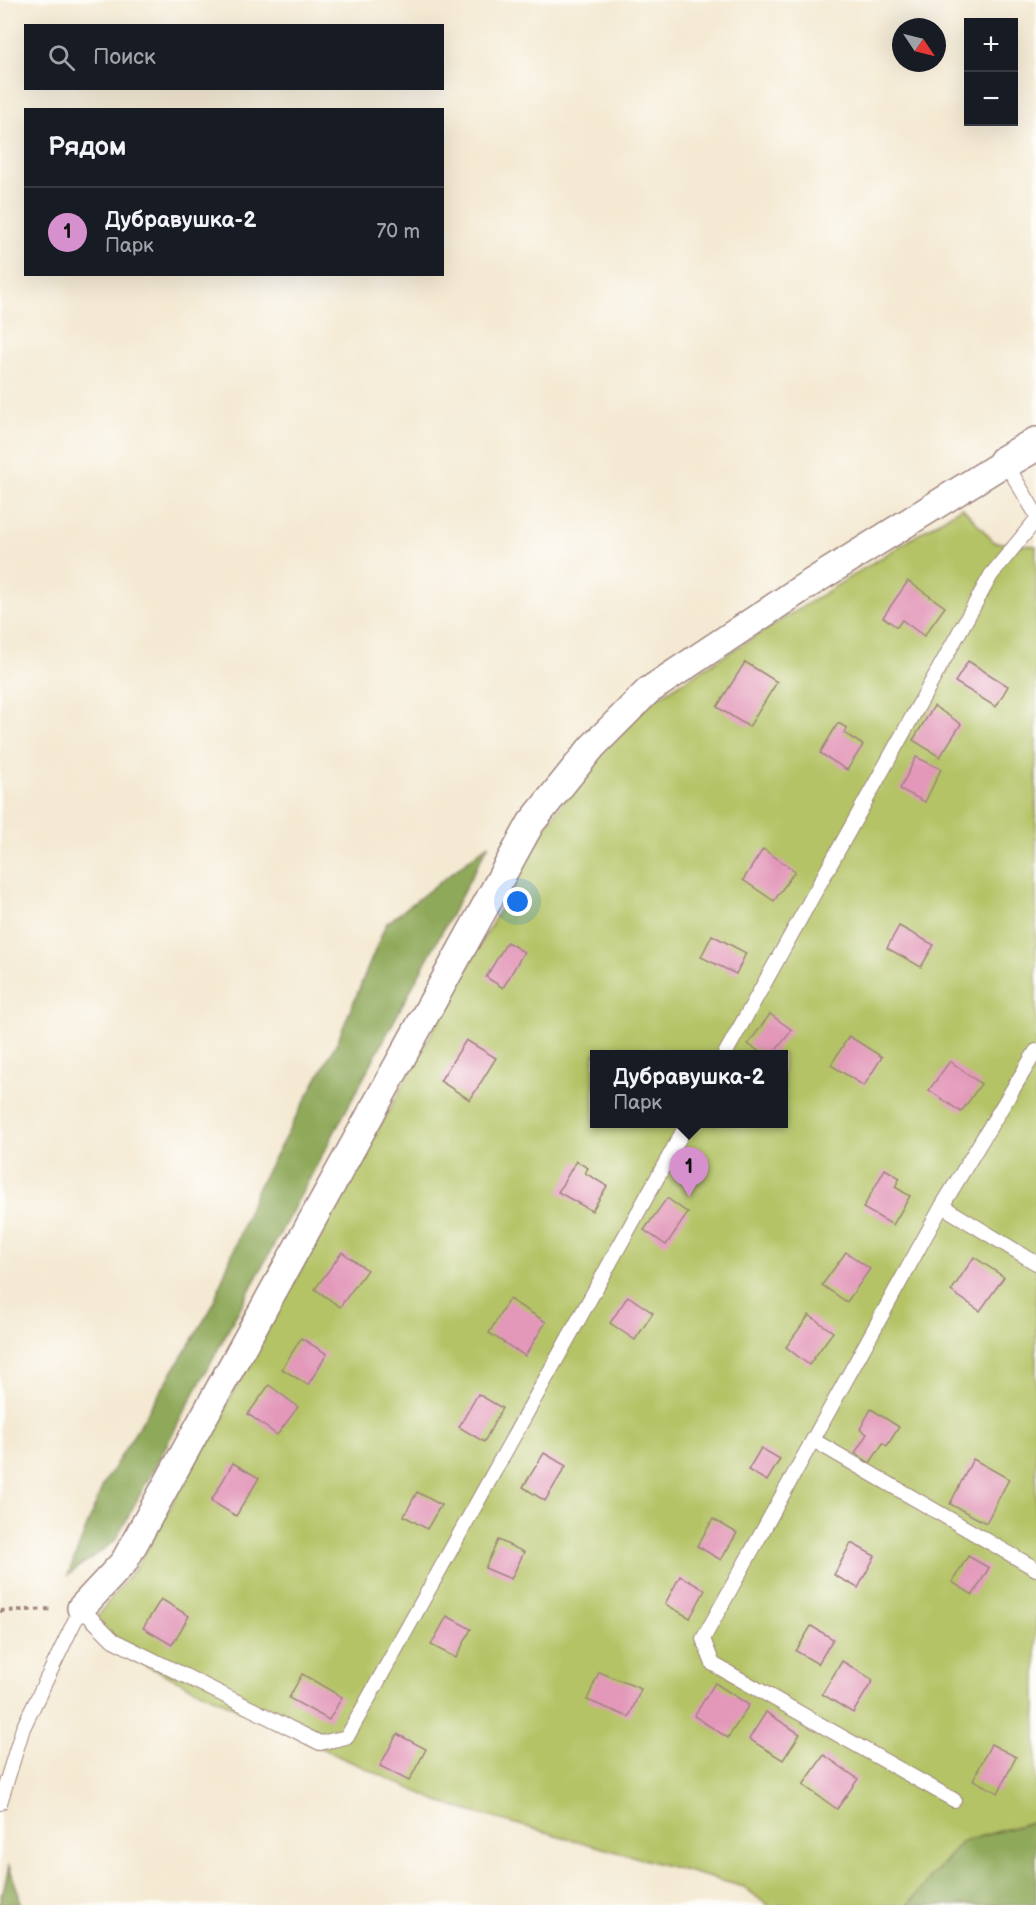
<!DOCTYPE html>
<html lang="ru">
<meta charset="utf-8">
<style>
:root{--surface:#171b24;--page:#242831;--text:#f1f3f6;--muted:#9ea1a6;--line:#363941;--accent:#d690ce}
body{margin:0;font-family:"Balsamiq Sans",sans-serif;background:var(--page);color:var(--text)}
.controls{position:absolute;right:18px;top:18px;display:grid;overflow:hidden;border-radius:0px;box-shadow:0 6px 24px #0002}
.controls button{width:54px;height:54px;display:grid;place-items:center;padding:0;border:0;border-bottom:2px solid var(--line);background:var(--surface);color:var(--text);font:30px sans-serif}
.compass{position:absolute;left:892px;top:18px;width:54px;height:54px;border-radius:50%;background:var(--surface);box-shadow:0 6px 24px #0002;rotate:125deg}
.you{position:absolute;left:518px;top:902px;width:21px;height:21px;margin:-15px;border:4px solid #fff;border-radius:50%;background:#1a73e8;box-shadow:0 0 0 9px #1a73e833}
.badge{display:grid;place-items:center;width:39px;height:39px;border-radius:50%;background:var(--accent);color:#111;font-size:20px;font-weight:700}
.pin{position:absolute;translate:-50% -50px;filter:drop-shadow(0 2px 3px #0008)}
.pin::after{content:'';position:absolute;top:32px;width:21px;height:18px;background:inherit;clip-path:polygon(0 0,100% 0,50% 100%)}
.popup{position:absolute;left:590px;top:1050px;width:198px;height:78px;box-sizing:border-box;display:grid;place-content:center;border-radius:0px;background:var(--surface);filter:drop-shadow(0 2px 4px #0005);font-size:20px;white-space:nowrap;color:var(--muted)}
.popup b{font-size:22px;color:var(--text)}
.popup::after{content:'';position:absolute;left:50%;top:100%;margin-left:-12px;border:12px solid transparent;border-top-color:var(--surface)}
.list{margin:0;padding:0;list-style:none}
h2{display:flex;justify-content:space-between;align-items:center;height:78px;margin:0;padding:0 24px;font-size:26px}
h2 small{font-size:20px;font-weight:400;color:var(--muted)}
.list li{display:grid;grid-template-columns:39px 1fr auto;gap:18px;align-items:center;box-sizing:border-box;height:90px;padding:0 24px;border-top:2px solid var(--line)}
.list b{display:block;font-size:22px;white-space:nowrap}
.list p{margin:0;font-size:20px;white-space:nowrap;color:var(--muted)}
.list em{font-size:20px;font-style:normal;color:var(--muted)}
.icon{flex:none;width:33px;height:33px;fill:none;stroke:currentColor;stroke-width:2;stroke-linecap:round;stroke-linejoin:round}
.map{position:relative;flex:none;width:1036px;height:1905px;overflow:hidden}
.search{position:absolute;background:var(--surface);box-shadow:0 6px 24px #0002;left:24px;top:24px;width:420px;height:66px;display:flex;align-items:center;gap:15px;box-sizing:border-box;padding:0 21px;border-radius:0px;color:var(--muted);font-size:22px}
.panel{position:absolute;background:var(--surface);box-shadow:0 6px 24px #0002;left:24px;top:108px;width:420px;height:168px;border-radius:0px}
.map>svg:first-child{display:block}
</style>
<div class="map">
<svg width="1036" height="1905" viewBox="0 0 1036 1905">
<rect width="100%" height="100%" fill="#fdfcf7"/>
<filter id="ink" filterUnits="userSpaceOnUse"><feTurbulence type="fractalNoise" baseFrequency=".0167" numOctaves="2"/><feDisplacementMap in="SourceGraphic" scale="12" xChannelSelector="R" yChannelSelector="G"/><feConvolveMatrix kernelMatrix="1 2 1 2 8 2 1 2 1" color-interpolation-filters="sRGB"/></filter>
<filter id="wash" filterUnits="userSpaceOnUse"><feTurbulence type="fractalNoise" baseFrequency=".008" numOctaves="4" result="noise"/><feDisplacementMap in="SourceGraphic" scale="24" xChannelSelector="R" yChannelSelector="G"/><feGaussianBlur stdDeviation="1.35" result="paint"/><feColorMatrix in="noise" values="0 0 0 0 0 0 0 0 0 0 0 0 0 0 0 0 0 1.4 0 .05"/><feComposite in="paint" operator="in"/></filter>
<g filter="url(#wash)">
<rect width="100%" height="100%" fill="#f4e9d2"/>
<path fill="#b4c365" stroke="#7f7148" stroke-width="1.5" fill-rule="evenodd" d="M962 507 994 542 1036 546V1818L1032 1822 961 1842 908 1905H767L744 1887 447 1805 338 1756 104 1646 87 1629 139 1563 543 831 596 755 652 701ZM594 1054H783V1124H594Z"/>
<g fill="#8fa95a" stroke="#6c6442" stroke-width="1.5">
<polygon points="489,844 115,1541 68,1575 103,1485 211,1309 256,1191 338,1040 386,924"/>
<polygon points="1036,1818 1036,1905 908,1905 961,1842 1032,1822"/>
<polygon points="9,1866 19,1895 20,1905 0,1905"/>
</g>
<g id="blocks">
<g fill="#e398ba">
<polygon points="908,581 945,607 924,636 902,620 897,627 883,617"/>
<polygon points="968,661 1008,686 996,707 955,682"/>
<polygon points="745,662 777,682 749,727 717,707"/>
<polygon points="934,706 961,724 940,757 913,740"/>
<polygon points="838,723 847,728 844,733 863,745 847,770 820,753"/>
<polygon points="916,757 941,769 925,802 900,789"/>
<polygon points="763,849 795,871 774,901 743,880"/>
<polygon points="899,926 934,945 921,967 887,948"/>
<polygon points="712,935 746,953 736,974 701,957"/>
<polygon points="507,942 524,952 503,988 486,977"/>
<polygon points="770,1014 792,1030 773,1054 763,1054 748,1044"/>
<polygon points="849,1036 882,1057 864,1086 831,1065"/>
<polygon points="466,1040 496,1058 470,1100 440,1081"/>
<polygon points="950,1061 981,1084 961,1112 929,1090"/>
<polygon points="576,1161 588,1168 585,1173 607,1186 592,1211 558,1192"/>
<polygon points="885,1169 900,1178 895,1187 910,1196 893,1225 863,1208"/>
<polygon points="667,1198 688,1213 666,1245 644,1230"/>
<polygon points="342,1252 367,1270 340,1307 315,1289"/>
<polygon points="846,1252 870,1269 847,1302 822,1285"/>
<polygon points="974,1257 1004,1277 980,1311 951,1291"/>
<polygon points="628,1296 653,1313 635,1340 610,1323"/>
<polygon points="509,1299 546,1322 525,1356 489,1333"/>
<polygon points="809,1315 833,1332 809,1365 786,1347"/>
<polygon points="301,1338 327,1354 308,1385 282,1369"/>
<polygon points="269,1385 298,1407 277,1435 248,1414"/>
<polygon points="478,1394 502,1408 484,1442 459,1427"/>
<polygon points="871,1409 899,1427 887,1446 883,1443 870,1463 855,1453 867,1434 860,1429"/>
<polygon points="761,1448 780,1459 767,1481 748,1470"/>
<polygon points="544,1453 566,1466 545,1501 523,1487"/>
<polygon points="973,1459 1009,1479 986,1523 950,1504"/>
<polygon points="233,1463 259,1478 236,1516 211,1501"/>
<polygon points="417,1492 441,1505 427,1529 404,1516"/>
<polygon points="713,1519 737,1533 721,1560 697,1546"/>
<polygon points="498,1540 524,1552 511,1579 485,1568"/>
<polygon points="851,1543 875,1556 858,1588 834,1575"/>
<polygon points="968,1556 989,1568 973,1595 952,1582"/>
<polygon points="680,1576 705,1590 690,1618 665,1604"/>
<polygon points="161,1599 189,1616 172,1645 143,1628"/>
<polygon points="447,1616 471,1629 456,1658 431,1645"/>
<polygon points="811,1626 833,1639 818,1664 796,1651"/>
<polygon points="842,1661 873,1680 853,1713 822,1694"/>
<polygon points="599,1672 641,1689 629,1717 587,1700"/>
<polygon points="302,1674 342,1697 329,1720 289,1698"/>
<polygon points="715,1683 749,1705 728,1738 694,1716"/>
<polygon points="766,1712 800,1734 783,1760 749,1739"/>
<polygon points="397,1734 426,1749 409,1781 380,1766"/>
<polygon points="991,1744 1016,1757 998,1793 973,1780"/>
<polygon points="824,1755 858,1779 837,1809 803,1785"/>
</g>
</g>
</g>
<g filter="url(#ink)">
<use href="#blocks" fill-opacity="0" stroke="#9f847e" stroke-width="1.5"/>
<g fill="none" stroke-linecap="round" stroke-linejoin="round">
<defs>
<g id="service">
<polyline points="1005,462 1036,514"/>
<polyline points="725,1054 991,575 1036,520"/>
<polyline points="942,1206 1036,1263"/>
<polyline points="813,1440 1036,1569"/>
<polyline points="954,1800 713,1664 703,1639 942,1206 1036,1051"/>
<polyline points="0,1803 23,1728 81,1608 113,1640 320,1743 347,1737 687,1124"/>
</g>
<polyline id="minor" points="81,1608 124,1562 531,823 592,747 648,691 801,589 1005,462"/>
<polyline id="tertiary" points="1005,462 1036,444"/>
</defs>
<use href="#service" stroke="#9f847e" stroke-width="16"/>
<use href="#minor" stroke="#9f847e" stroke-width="30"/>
<use href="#tertiary" stroke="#9f847e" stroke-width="36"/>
<polyline stroke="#9f847e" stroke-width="4" stroke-dasharray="4.5 4.5" stroke-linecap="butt" points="0,1611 53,1609"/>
<use href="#service" stroke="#fff" stroke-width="14"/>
<use href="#minor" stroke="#fff" stroke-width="27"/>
<use href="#tertiary" stroke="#fff" stroke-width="33"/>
</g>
</g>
</svg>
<div class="controls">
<button>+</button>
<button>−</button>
</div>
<svg class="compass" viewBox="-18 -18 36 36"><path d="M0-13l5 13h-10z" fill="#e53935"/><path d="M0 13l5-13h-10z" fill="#9ea1a6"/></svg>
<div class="you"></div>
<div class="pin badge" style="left:689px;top:1197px">1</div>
<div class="popup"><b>Дубравушка-2</b>Парк</div>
<div class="search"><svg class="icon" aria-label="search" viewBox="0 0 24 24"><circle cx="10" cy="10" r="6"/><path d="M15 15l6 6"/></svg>Поиск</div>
<section class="panel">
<h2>Рядом<small></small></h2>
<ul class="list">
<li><span class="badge">1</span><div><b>Дубравушка-2</b><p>Парк</p></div><em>70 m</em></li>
</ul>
</section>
</div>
